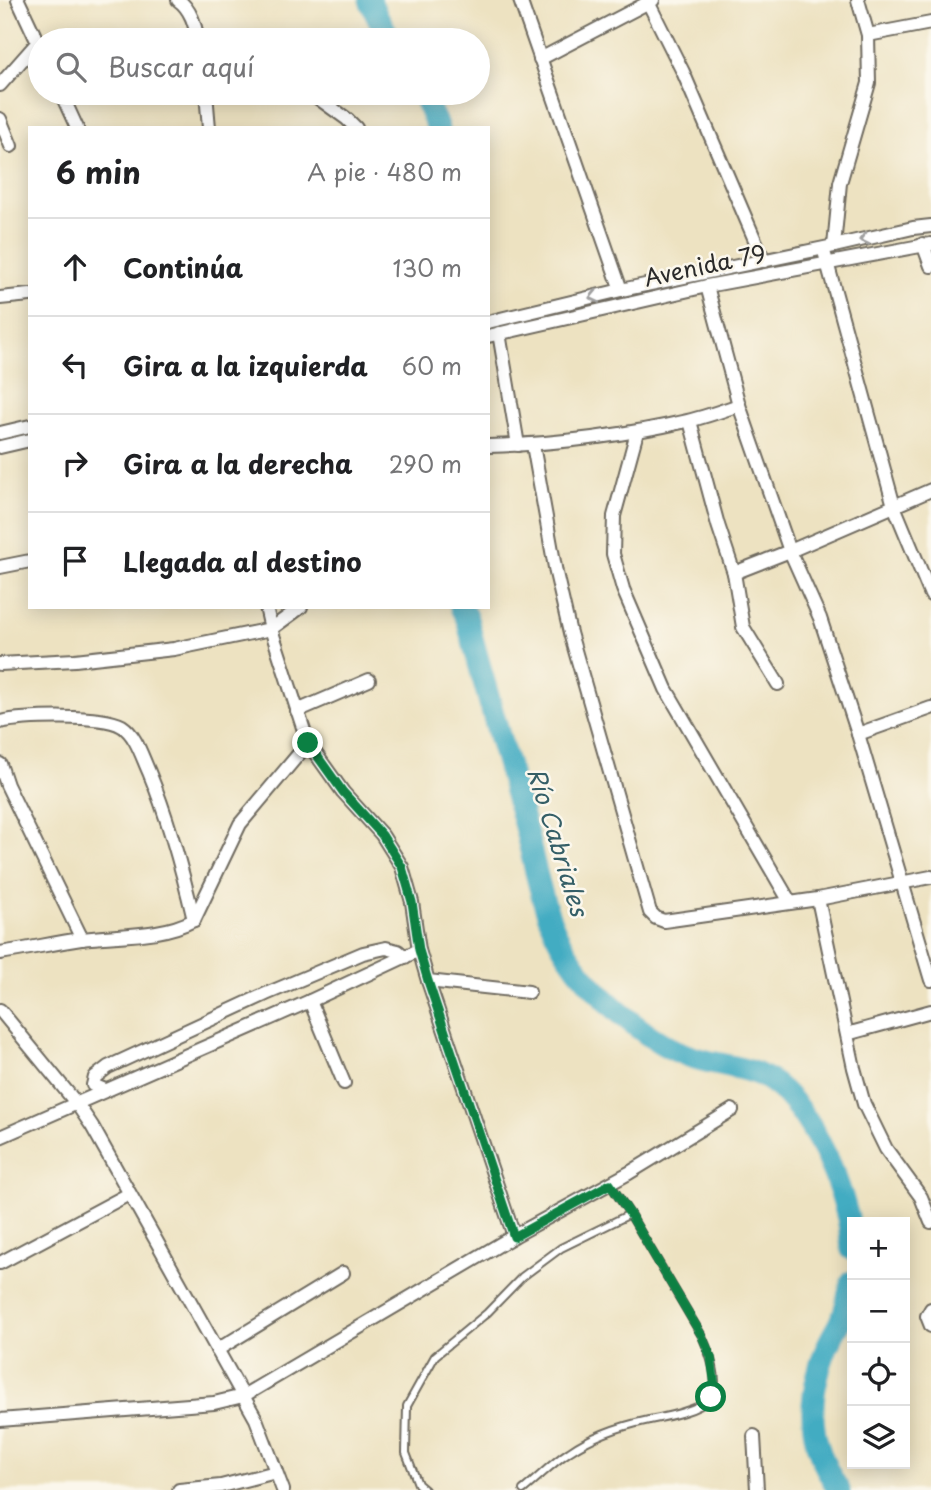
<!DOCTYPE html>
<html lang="es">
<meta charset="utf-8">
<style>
:root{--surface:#fff;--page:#f6f6f6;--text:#202124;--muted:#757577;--line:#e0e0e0}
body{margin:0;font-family:"Playpen Sans",sans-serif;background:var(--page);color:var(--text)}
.controls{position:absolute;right:21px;bottom:21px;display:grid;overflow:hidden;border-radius:0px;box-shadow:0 4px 18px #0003}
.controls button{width:63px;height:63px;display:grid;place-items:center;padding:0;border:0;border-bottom:2px solid var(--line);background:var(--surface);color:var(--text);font:35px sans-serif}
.stop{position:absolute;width:21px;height:21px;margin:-16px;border:5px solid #0b8043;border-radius:50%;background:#fff}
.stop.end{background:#0b8043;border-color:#fff;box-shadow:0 2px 7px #0008}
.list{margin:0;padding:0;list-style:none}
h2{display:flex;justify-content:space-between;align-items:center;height:91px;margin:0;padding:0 28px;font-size:30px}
h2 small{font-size:23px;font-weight:400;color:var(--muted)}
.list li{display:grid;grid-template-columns:46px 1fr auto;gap:21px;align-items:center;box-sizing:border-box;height:98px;padding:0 28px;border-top:2px solid var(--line)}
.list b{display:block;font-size:26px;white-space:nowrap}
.list em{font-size:23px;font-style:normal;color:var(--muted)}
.icon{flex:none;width:38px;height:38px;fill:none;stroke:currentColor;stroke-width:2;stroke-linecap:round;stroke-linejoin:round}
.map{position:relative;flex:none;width:931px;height:1490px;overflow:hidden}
.search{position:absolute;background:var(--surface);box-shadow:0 4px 18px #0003;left:28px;top:28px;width:462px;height:77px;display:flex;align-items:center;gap:18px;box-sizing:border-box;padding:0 24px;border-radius:38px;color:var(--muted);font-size:26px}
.panel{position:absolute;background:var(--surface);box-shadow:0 4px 18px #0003;left:28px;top:126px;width:462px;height:483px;border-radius:0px}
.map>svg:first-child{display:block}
</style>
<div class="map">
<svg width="931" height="1490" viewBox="0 0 931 1490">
<rect width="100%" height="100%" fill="#fbf7ec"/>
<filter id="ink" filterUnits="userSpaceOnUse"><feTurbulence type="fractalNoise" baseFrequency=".0143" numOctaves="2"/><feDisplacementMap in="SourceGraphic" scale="14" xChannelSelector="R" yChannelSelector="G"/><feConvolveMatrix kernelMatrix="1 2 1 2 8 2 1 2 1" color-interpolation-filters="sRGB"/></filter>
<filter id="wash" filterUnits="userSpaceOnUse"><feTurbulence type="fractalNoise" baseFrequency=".00686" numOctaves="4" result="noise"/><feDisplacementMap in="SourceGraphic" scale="28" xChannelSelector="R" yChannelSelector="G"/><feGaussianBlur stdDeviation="1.57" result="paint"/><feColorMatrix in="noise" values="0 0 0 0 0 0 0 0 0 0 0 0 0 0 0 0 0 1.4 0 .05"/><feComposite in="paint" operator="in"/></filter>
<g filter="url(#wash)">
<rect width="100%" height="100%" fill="#ede2c1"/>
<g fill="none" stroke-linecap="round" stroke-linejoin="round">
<g stroke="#43acc2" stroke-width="23">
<polyline points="370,0 376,14 391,40"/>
<polyline points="422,93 438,128"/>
<path d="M461 607 467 619C485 688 505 755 524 823 536 867 542 915 567 953 591 991 643 1039 686 1055 711 1065 737 1064 762 1076 806 1099 837 1172 848 1218 850 1228 851 1239 852 1249"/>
<path d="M839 1490C807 1442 806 1399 827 1347 832 1335 840 1325 844 1313 847 1303 849 1292 852 1282"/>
</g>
</g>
</g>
<g filter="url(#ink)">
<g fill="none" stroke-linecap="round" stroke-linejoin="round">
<defs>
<g id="lane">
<polyline points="425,1490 418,1484 406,1453 407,1406 435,1356 487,1313 522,1277 561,1248 630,1214"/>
<path d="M523 1490C538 1478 552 1463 569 1452 592 1436 621 1426 649 1420 665 1417 699 1411 710 1398 722 1383 709 1352 702 1336L630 1214 610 1184"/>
</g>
<g id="street">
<polyline points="18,0 40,47"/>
<path d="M178 0C191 9 195 25 198 40"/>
<polyline points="520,0 621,290"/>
<polyline points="647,0 683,72 764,261"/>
<polyline points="868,35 931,23"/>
<polyline points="540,59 653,0"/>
<polyline points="0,85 38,42"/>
<polyline points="61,93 77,128"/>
<polyline points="206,93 209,128"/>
<polyline points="311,93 347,119 356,128"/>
<polyline points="0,119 11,146"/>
<polyline points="923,244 931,266"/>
<polyline points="834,246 840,183 869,83 868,35 858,0"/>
<polyline points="825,255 894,506 931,595"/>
<polyline points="707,286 739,405 790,551 820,618 858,734 931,980"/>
<polyline points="0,298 30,295"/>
<polyline points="488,322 621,290 834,246 913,228 931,226"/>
<polyline points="499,333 518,445"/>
<polyline points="488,336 707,286 931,244"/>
<polyline points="690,421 718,525 734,573 743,627 778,684"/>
<polyline points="637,432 614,516 613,554 623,589 666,689 790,902"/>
<polyline points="0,433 30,426"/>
<polyline points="533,445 556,573 570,633 650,912 656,918 664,921 818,899 931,877"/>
<path d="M488 446C555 444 622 436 687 421 705 417 722 411 739 405"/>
<polyline points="0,447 30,440"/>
<polyline points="0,567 30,561"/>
<polyline points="734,573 790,551 931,490"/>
<polyline points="0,664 75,660 174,649 271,629 301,607"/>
<polyline points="297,711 369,680"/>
<path d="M0 722C24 717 101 714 122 726 136 735 142 757 149 772 169 820 182 869 194 920"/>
<polyline points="858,734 931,708"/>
<polyline points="308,743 343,792 382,835 402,867 412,902 419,950 428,981 529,992"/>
<polyline points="0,764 7,785 82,939"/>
<polyline points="818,899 854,1068 864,1104 886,1149 921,1197 931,1222"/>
<path d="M0 953C27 949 54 943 81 939 118 934 160 938 194 920L240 824 308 743 271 629 266 607"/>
<polyline points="428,981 514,1236"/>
<polyline points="310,1001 344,1083"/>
<polyline points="0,1010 77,1104 92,1126 256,1419 283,1490"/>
<polyline points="847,1034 931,1011"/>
<polyline points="105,1090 93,1085 95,1077 108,1067 266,994 363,953 386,948 398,951 405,957"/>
<polyline points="0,1137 310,1001 419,950"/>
<polyline points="0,1263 129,1194"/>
<polyline points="931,1309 927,1316 931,1326"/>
<polyline points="217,1350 343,1273"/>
<polyline points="0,1420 214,1403 243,1396 514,1236 629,1173 732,1110"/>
<polyline points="754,1436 757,1490"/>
<polyline points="179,1490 221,1486 276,1472"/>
</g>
</defs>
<use href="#lane" stroke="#6f6b60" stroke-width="10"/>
<use href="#street" stroke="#6f6b60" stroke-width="16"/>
<use href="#lane" stroke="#fff" stroke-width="6"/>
<use href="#street" stroke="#fff" stroke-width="12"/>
</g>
<defs><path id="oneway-chevron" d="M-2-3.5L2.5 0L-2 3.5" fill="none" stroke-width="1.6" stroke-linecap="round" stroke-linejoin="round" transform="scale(1.75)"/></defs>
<g stroke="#a0a0a0">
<use href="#oneway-chevron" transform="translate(864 239) rotate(167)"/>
<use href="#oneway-chevron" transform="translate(594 297) rotate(167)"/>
</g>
</g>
<g fill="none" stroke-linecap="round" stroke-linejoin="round" filter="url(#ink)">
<polyline stroke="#0b8043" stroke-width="9" points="308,743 343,792 382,835 402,867 412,902 419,950 428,981 514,1237 610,1184 630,1214 702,1336 711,1357 715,1387 711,1397"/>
</g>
<g text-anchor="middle" stroke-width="5" stroke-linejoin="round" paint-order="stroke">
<g font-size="23" fill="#2b2b2b" stroke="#fbf7ec">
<text transform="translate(705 266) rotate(-12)" y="8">Avenida 79</text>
</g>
<g font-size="24" font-style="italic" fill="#355f67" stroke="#fbf7ec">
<text transform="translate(557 842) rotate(73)" y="8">Río Cabriales</text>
</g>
</g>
</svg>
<div class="controls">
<button>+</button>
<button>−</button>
<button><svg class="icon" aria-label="locate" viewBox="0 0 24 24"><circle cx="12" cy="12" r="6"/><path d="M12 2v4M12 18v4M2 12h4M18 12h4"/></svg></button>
<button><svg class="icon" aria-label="layers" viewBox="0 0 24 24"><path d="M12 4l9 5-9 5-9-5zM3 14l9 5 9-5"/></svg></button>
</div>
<div class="stop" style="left:711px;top:1397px"></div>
<div class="stop end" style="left:308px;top:743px"></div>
<div class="search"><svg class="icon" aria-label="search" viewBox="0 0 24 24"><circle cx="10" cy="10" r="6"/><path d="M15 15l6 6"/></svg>Buscar aquí</div>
<section class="panel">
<h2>6 min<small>A pie · 480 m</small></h2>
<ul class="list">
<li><svg class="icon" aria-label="ahead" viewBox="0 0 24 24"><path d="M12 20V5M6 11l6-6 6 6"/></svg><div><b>Continúa</b></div><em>130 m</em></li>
<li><svg class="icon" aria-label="left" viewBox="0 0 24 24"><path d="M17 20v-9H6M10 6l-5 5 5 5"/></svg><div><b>Gira a la izquierda</b></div><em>60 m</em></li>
<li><svg class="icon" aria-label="right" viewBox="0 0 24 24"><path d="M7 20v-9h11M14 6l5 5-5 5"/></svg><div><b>Gira a la derecha</b></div><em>290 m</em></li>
<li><svg class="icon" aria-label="arrive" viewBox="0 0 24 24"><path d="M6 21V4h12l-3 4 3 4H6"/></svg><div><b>Llegada al destino</b></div></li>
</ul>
</section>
</div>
